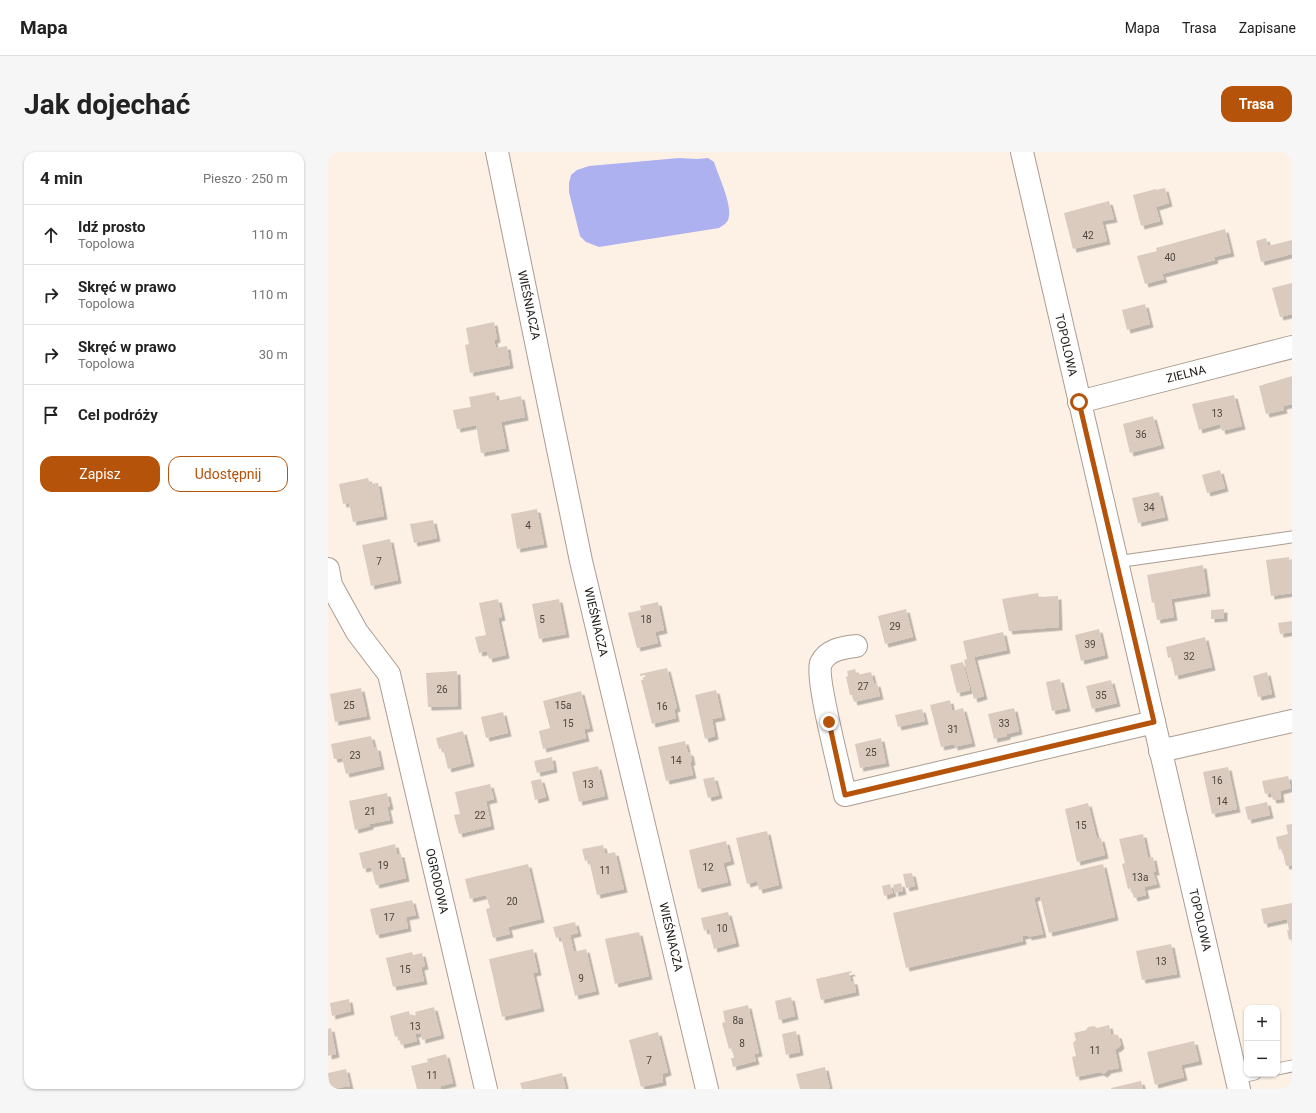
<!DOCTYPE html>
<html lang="pl">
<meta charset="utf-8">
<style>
:root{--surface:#fff;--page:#f6f6f6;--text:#222;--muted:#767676;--line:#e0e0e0;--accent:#b45309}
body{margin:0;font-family:Roboto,sans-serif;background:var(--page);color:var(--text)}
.controls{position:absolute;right:12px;bottom:12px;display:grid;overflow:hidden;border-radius:8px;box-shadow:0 1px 3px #0004}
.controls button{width:36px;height:36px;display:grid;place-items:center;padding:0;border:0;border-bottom:1px solid var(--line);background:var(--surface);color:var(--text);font:20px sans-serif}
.stop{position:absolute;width:12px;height:12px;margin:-9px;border:3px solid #b45309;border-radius:50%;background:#fff}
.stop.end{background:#b45309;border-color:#fff;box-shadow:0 1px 4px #0008}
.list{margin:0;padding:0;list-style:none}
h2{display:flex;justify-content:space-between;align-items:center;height:52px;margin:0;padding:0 16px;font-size:17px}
h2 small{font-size:13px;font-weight:400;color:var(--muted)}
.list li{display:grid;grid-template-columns:26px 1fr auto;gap:12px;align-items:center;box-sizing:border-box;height:60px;padding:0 16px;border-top:1px solid var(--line)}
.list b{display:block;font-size:15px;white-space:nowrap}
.list p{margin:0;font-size:13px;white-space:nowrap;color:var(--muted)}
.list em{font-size:13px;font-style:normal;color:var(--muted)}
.actions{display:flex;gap:8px;padding:12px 16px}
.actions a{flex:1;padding:9px 0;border:1px solid var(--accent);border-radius:12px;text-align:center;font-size:14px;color:var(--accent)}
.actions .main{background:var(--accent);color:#fff}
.icon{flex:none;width:22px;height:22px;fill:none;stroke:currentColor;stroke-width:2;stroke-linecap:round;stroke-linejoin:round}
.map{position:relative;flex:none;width:964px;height:937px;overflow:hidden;border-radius:12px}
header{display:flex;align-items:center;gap:24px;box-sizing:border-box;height:56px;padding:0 20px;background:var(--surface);border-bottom:1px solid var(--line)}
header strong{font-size:19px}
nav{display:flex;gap:22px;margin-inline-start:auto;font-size:14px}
.intro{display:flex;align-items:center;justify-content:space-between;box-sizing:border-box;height:96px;padding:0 24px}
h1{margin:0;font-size:28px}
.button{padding:10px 18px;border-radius:12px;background:var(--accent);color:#fff;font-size:14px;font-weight:700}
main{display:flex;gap:24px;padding:0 24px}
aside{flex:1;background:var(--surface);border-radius:12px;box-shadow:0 1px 3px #0004}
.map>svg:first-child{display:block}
</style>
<header>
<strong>Mapa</strong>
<nav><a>Mapa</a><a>Trasa</a><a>Zapisane</a></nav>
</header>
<div class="intro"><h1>Jak dojechać</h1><a class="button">Trasa</a></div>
<main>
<aside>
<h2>4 min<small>Pieszo · 250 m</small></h2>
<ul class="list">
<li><svg class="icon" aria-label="ahead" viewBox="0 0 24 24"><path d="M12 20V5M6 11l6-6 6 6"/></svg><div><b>Idź prosto</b><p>Topolowa</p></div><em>110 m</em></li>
<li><svg class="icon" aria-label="right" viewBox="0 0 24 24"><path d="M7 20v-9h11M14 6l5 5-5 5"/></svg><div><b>Skręć w prawo</b><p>Topolowa</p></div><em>110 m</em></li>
<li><svg class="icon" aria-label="right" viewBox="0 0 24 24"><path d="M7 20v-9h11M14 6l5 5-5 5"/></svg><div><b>Skręć w prawo</b><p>Topolowa</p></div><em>30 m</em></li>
<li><svg class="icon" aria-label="arrive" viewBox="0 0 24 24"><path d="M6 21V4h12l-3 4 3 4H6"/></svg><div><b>Cel podróży</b></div></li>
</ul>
<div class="actions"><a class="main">Zapisz</a><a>Udostępnij</a></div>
</aside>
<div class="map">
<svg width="964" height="937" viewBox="0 0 964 937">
<defs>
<filter id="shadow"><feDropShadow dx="3.5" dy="3.5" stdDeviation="0" flood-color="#0004"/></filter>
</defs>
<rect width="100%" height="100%" fill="#fdf1e6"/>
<path fill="#adb1ef" d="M351 6 369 7 380 6 386 10C390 23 406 56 400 68 399 71 394 74 391 76L271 95 258 90 252 84 241 40V31L243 23 249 18 261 14Z"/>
<g fill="#dacbbe" filter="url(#shadow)">
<polygon points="837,36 841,51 828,55 832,69 813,74 805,43 828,37 828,38"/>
<polygon points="781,49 786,67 774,69 779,89 745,97 736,61"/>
<polygon points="897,77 903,101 886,105 887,108 834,122 836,127 817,132 809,104 829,99 828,96"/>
<polygon points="938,86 940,94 964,88 964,102 933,110 928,89"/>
<polygon points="964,131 964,162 952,165 944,136"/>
<polygon points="817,152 822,172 799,178 794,158"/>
<polygon points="166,170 169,187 166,188 168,196 179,194 182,213 142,221 137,193 141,192 138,176"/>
<polygon points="964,224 964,252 955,254 956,258 938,262 931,234"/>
<polygon points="167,240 169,249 193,244 197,265 173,270 178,296 153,301 148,273 129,277 125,258 143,255 141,245"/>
<polygon points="906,243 914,274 894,279 892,272 871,278 864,252"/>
<polygon points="825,264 833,293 802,301 795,272"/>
<polygon points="892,318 897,336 879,341 874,323"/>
<polygon points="40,326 42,332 50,331 56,364 25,370 21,351 15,352 11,332"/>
<polygon points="831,340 837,365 810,371 804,346"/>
<polygon points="209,357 216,392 189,397 183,362"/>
<polygon points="105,368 109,386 86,391 82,372"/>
<polygon points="62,387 70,428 43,434 34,393"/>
<polygon points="961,405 961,408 964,407 964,441 943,444 938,408"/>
<polygon points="875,413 879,441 843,447 846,465 829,468 826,450 824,451 819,423"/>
<polygon points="710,441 711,445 730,444 731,475 681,479 674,447"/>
<polygon points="170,447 174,465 170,466 178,503 161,507 159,499 151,501 147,485 158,483 151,451"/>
<polygon points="231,447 238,482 211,487 204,452"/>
<polygon points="330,450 336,478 327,480 330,491 309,496 300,461 313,458 312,454"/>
<polygon points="578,457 585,485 557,492 550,464"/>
<polygon points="896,457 896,466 883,467 883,458"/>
<polygon points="964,469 964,480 952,482 950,471"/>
<polygon points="771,477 777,503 753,509 747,483"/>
<polygon points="675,480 679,498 646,505 656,544 646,547 636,508 639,507 635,489"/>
<polygon points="877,485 884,515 847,524 843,505 840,506 838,495"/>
<polygon points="635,510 642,538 629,541 622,513"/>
<polygon points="339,516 349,556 346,557 348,566 324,572 313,528 318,527 317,523 312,524 312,522"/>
<polygon points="527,517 529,523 543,520 546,532 549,531 552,544 526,550 524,543 522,543 518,525 520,524 519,519"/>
<polygon points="129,519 130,554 100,555 98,521"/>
<polygon points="939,520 944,542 930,545 925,524"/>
<polygon points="732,527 739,556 724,559 718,530"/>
<polygon points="783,528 789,551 764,557 758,534"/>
<polygon points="33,536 39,564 7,570 2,542"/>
<polygon points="388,538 394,565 384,567 387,584 377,587 367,543"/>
<polygon points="253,539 262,576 256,577 258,586 215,597 211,579 222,576 215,549"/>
<polygon points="622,548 624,559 635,556 644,591 626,595 626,592 613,595 602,553"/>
<polygon points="686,556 691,579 679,582 679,584 666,587 660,562"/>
<polygon points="594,557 597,569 570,575 567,563"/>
<polygon points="175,560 180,581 158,586 153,565"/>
<polygon points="135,579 143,611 120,617 115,596 111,597 108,586"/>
<polygon points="43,584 46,596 49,595 53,614 18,622 14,606 6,607 3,592"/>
<polygon points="553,586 558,611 532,616 527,592"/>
<polygon points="357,589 360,601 362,600 364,610 362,610 365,623 338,629 330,595"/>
<polygon points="224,605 226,617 209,621 206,609"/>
<polygon points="270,614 277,644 251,650 244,620"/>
<polygon points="900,615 909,657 884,662 875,620"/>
<polygon points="960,624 963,636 952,639 953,647 945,648 943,641 937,642 934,629"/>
<polygon points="386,625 391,643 380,646 375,627"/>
<polygon points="213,627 218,645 207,648 203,629"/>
<polygon points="162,632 166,647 158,649 163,674 131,682 126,663 132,662 127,640"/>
<polygon points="59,641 62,654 59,655 62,668 42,672 42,674 27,678 21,649"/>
<polygon points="939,650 942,663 920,668 917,655"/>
<polygon points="760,651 769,687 773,686 777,703 749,710 737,657"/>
<polygon points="964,672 964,713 958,714 954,697 951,698 948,685 960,682 958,673"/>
<polygon points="439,679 451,733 431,738 429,729 419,732 408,686"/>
<polygon points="815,682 820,706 825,705 828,720 825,720 829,732 816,735 818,743 806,746 803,736 800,737 794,712 797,711 791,687"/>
<polygon points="398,689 403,709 395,711 400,730 370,737 361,698"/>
<polygon points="67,692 69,702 73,702 78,726 48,733 43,715 35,717 31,701"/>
<polygon points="275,693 277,702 287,700 296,737 269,743 261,708 257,709 254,697"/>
<polygon points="200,712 213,767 180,775 182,782 165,786 158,757 162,756 158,743 142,747 137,727"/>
<polygon points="775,712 787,765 721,781 712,744 706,746 715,782 700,785 700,783 694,784 695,789 578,816 565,761"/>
<polygon points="584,721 587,734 578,736 575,722"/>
<polygon points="573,731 575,739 567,741 565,733"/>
<polygon points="562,732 565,741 556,744 554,734"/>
<polygon points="84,748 88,763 78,765 80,776 48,783 42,757"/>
<polygon points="964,751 964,787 961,788 959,778 961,778 959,767 936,772 933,757"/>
<polygon points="400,760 408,791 386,797 381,777 376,779 373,766"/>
<polygon points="247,770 250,781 242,783 246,800 258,797 268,839 247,844 233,785 228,786 225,775"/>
<polygon points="311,780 321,824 287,832 277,787"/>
<polygon points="843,792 849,822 814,828 808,799"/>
<polygon points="205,797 210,820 205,821 213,856 174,865 161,807"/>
<polygon points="84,800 85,803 94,801 97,814 93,815 96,829 65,835 58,806"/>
<polygon points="523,819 524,821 521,821 523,829 526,829 528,840 493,848 488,827"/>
<polygon points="463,845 467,864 451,868 447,849"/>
<polygon points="21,847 23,859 4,864 2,851"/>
<polygon points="420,853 431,901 426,902 428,909 405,915 403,906 406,906 404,896 401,897 394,871 397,870 395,859"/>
<polygon points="106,855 113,883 94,888 93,881 87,882 89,889 73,893 70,884 67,885 62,864 81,859 82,864 88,863 87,860"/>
<polygon points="781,873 783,882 790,883 793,893 790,896 787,897 791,916 780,918 776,922 772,920 748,925 744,905 748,904 745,891 748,888 746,881 758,878 760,875 766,874 769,876"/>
<polygon points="3,876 8,902 0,904 0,877"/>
<polygon points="468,879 472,900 458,903 454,882"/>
<polygon points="330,880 340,920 334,922 335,930 313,935 301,888"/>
<polygon points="866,889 871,909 853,913 856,925 827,933 819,900"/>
<polygon points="118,902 125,931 113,934 113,937 89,937 83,914 100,910 99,907"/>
<polygon points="497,915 502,937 472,937 468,922"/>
<polygon points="18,917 22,934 2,937 0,921"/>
<polygon points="234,921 238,937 194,937 192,931"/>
<polygon points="813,929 815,937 783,937 783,936"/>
</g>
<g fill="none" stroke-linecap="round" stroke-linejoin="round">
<defs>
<g id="lane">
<polyline points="788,410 964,385"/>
<polyline points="949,917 964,914"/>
<polyline points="908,926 927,922"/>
</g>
<g id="street">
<polyline points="169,0 253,409 379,937"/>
<polyline points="694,0 911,937"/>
<polyline points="751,250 964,195"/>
<polyline points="0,417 3,433 29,480 61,522 158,937"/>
<path d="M528 494C515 496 500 497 493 511 487 525 513 622 517 643L826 570"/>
<polyline points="832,599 964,569"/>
</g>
</defs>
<use href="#lane" stroke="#aa9c90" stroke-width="13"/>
<use href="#street" stroke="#aa9c90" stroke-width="24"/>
<use href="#lane" stroke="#fff" stroke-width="11"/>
<use href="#street" stroke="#fff" stroke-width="22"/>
</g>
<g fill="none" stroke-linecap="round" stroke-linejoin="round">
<polyline stroke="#b45309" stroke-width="5" points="501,570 517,643 826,570 751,250"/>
</g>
<g text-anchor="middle" stroke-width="3" stroke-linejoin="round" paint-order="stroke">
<g font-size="10" fill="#4e463f">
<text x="760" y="87">42</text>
<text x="842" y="109">40</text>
<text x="889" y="265">13</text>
<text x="813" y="286">36</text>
<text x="821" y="359">34</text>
<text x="200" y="377">4</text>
<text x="51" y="413">7</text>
<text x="214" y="471">5</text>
<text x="318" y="471">18</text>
<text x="567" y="478">29</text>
<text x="762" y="496">39</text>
<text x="861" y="508">32</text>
<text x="535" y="538">27</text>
<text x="114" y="541">26</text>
<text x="773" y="547">35</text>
<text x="21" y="557">25</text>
<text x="235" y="557">15a</text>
<text x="334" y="558">16</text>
<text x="240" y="575">15</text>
<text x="676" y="575">33</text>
<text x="625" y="581">31</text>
<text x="543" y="604">25</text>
<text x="27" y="607">23</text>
<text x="348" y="612">14</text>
<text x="889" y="632">16</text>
<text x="260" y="636">13</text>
<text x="894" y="653">14</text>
<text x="42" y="663">21</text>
<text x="152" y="667">22</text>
<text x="753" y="677">15</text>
<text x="55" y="717">19</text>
<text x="380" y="719">12</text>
<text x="277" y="722">11</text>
<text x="812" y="729">13a</text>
<text x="184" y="753">20</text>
<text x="61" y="769">17</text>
<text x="394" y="780">10</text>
<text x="833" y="813">13</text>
<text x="77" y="821">15</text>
<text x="253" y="830">9</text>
<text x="410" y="872">8a</text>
<text x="87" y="878">13</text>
<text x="414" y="895">8</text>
<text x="767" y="902">11</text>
<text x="321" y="912">7</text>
<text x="104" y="927">11</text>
</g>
<g font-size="12" fill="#1f1915" stroke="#fff">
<text transform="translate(201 153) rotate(78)" y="4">WIEŚNIACZA</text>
<text transform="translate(738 193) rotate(77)" y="4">TOPOLOWA</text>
<text transform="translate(858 222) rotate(-14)" y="4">ZIELNA</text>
<text transform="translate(268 470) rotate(77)" y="4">WIEŚNIACZA</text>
<text transform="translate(109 729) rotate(77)" y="4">OGRODOWA</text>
<text transform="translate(872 768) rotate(77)" y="4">TOPOLOWA</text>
<text transform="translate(343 785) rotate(77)" y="4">WIEŚNIACZA</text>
</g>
</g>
</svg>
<div class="controls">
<button>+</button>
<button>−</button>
</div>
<div class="stop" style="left:751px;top:250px"></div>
<div class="stop end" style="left:501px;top:570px"></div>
</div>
</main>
